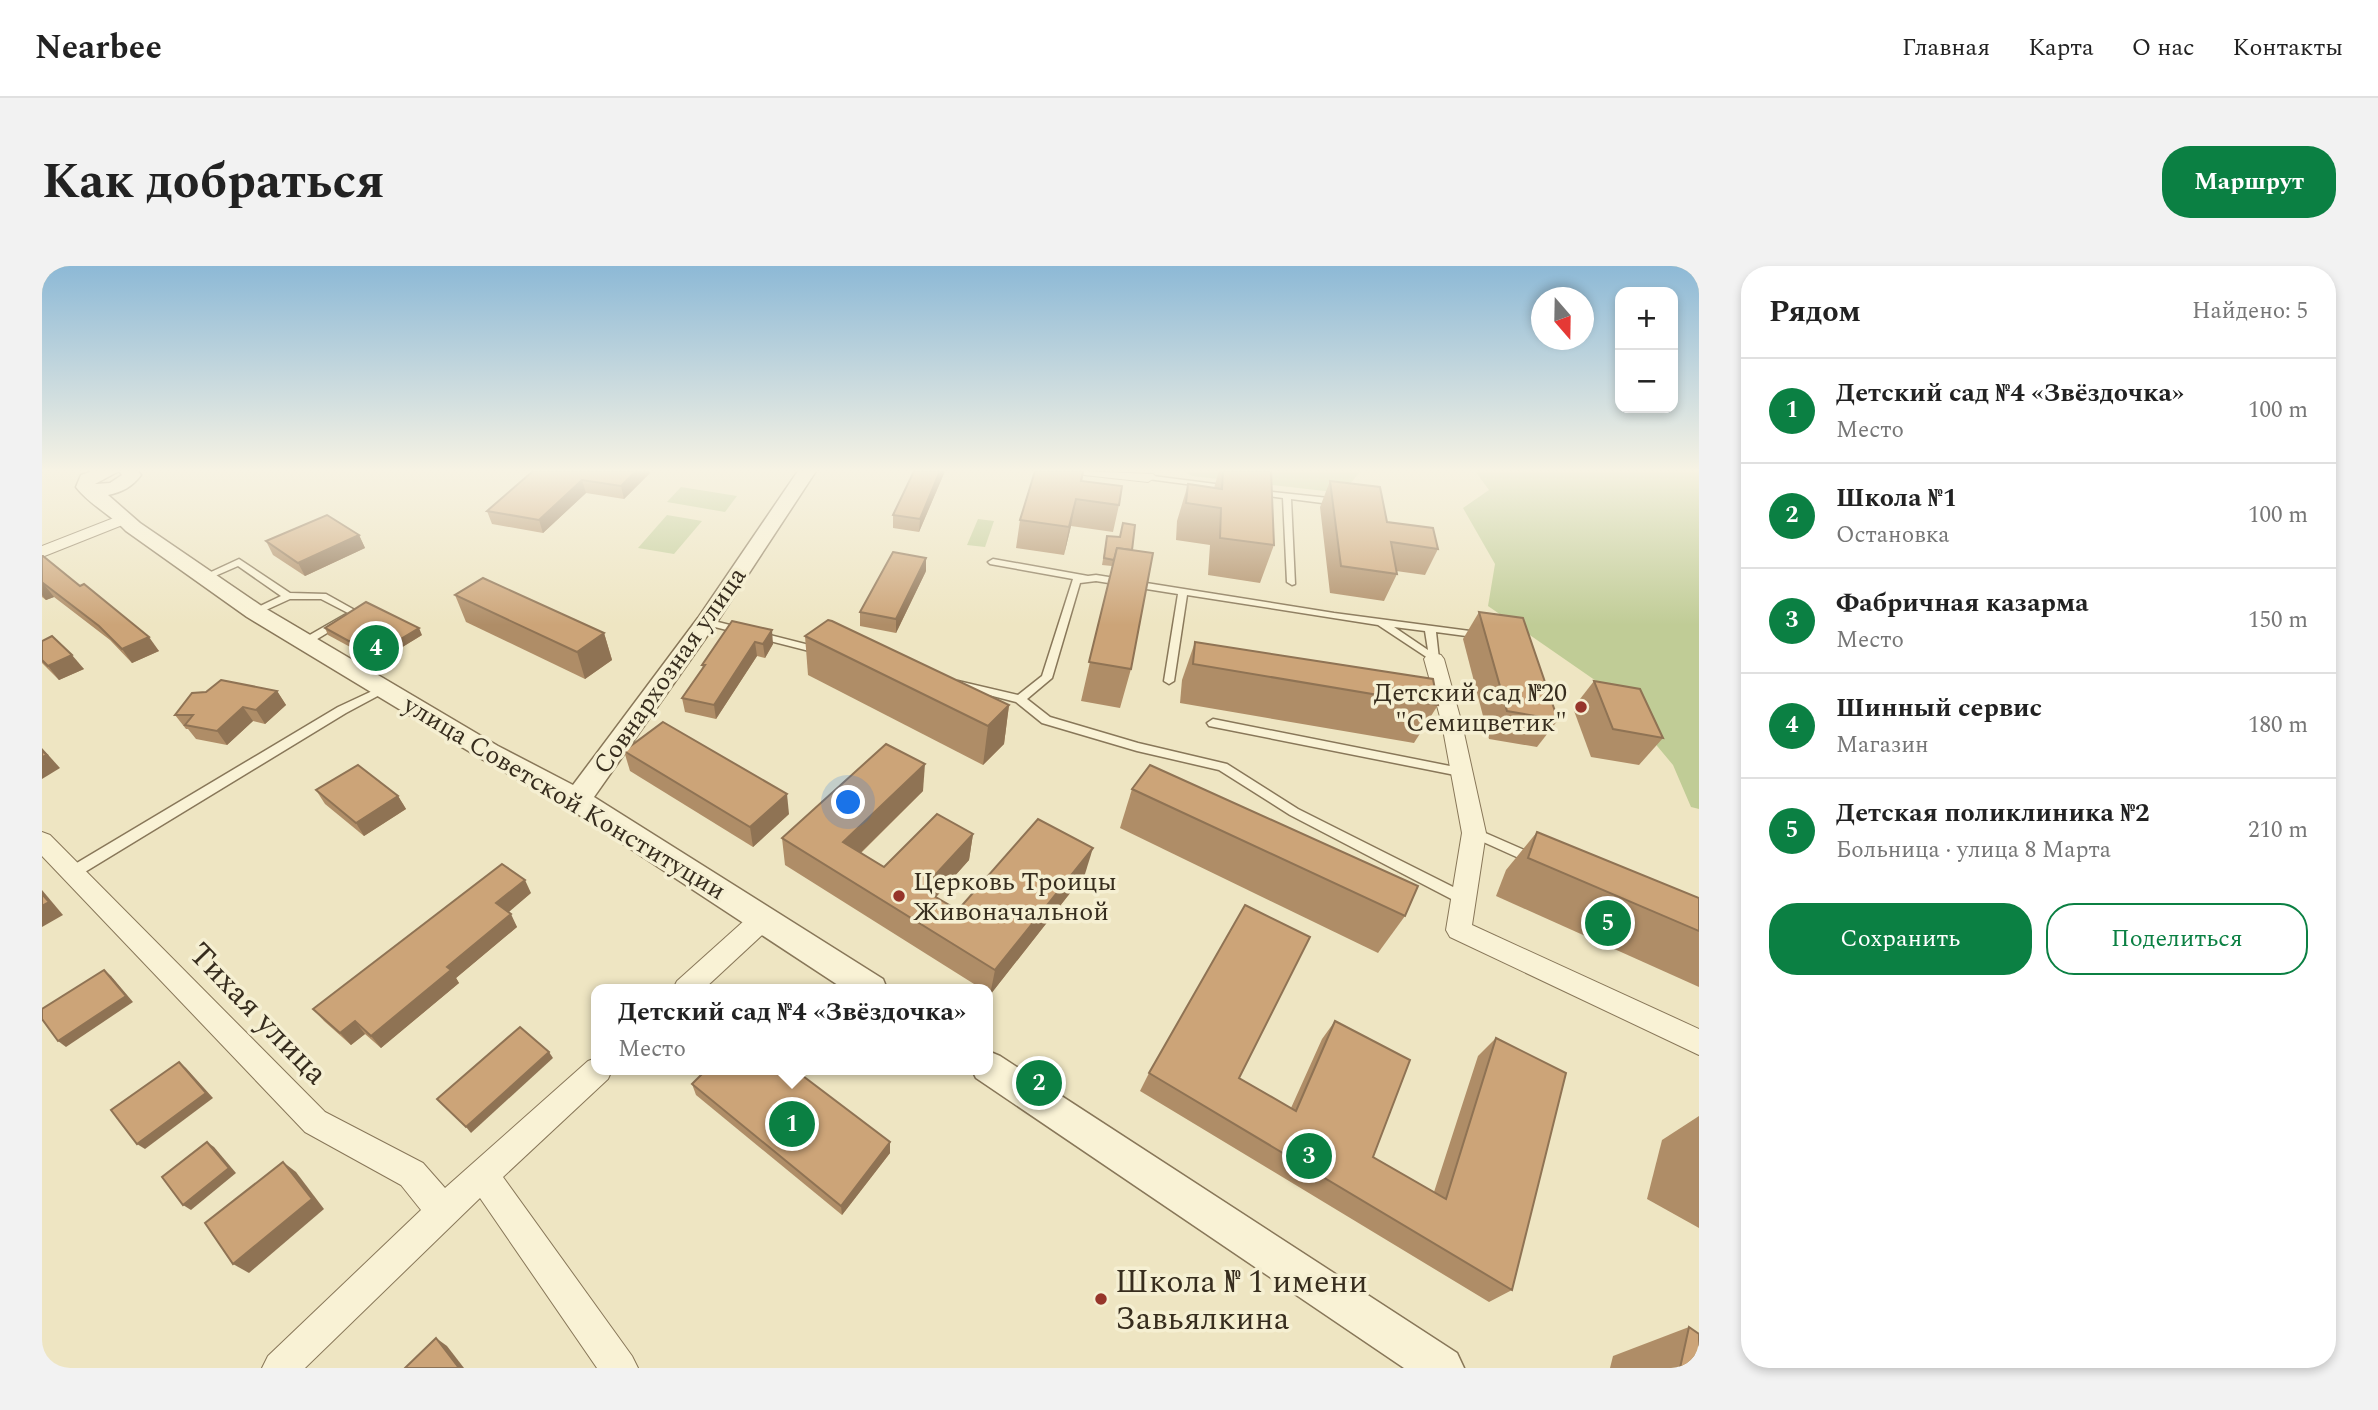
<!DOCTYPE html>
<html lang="ru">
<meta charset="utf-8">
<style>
:root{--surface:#fff;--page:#f2f2f2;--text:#222;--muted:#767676;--line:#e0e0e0;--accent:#0b8043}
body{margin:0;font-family:Spectral,serif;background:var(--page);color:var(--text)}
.controls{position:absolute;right:21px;top:21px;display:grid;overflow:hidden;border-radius:14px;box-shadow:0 4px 10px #0003}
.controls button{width:63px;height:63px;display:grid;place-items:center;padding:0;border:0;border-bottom:2px solid var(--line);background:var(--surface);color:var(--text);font:35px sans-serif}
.compass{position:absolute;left:1489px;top:21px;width:63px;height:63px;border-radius:50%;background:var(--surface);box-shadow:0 4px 10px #0003;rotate:160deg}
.you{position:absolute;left:807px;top:537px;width:24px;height:24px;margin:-18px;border:5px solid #fff;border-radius:50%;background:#1a73e8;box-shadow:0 0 0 10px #1a73e833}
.badge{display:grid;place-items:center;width:46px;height:46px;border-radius:50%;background:var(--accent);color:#fff;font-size:23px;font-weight:700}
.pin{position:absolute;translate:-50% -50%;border:4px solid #fff;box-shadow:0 2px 7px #0006}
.popup{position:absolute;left:549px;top:718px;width:402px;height:91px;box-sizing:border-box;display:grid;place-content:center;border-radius:14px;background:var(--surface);filter:drop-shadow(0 2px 5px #0005);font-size:23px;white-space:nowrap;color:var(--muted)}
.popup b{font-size:26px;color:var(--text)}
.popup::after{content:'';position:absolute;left:50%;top:100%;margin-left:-14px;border:14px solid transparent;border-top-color:var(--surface)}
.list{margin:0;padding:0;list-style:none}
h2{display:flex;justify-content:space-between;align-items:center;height:91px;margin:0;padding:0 28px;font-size:30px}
h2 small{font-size:23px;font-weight:400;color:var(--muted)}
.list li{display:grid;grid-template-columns:46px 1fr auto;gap:21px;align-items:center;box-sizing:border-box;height:105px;padding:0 28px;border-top:2px solid var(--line)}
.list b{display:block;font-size:26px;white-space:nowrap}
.list p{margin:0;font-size:23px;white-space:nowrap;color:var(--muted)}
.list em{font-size:23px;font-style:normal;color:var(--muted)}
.actions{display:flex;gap:14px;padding:21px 28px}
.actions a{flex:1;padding:16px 0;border:2px solid var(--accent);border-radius:28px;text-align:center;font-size:24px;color:var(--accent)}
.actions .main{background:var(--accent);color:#fff}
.map{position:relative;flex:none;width:1657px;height:1102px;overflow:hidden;border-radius:28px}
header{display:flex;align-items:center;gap:42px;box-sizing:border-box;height:98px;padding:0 35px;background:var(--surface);border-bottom:2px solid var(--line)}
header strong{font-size:33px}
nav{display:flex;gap:38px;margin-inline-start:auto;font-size:24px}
.intro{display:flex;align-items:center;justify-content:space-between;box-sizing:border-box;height:168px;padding:0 42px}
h1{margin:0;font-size:49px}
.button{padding:18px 32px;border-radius:28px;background:var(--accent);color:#fff;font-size:24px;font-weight:700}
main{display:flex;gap:42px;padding:0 42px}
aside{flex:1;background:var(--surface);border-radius:28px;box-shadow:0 4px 10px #0003}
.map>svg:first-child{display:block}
</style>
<header>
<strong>Nearbee</strong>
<nav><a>Главная</a><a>Карта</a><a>О нас</a><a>Контакты</a></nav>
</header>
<div class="intro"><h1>Как добраться</h1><a class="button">Маршрут</a></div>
<main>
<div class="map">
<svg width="1657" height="1102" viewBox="0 0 1657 1102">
<rect width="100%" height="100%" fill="#eee5c2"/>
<g fill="#c0cc96">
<polygon points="1141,205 1319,205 1300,227 1150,210"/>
<polygon points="1433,205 1657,205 1657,543 1649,541 1631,499 1570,426 1446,340 1453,298 1421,242 1447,224"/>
<polygon points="639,221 695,230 683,246 625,236"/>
<polygon points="625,249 660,255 632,288 596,282"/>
<polygon points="936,253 952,255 943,281 925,279"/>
</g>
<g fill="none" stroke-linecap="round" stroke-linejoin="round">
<defs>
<g id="service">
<polygon points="1103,209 1189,220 1193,222 1189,224 1106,213 1103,213"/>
<polygon points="1211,224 1296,233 1300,236 1296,239 1249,233 1253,318 1250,319 1245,316 1241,232 1211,228"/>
<polygon points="197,293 248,327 284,328 318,347 267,378 259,378 259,374 306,347 279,333 248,333 213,349 210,348 210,344 239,330 196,300 164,314 161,315 156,312"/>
<path d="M951 293 1046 310 1054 309 1292 347 1443 367 1444 369 1439 372 1394 366 1397 393 1392 396 1336 359 1145 329 1132 415 1127 418 1122 415 1136 328 1054 315 1038 317 1010 412 985 433 1008 451 1096 477 1185 498 1256 543 1427 629 1429 633 1427 637 1422 638 1417 637 1248 549 1177 504 1095 485 1000 457 974 436 912 420 911 418 912 416 916 415 976 429 1000 410 1031 313 948 298 946 296ZM1352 361 1383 365 1386 384Z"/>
<polygon points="664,353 783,383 784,385 779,388 661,358 661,354"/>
<polygon points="341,420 345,421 346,423 345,425 304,447 38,609 28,609 27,605 28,601 296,441"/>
<polygon points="1171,453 1418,502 1424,506 1418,510 1167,460 1165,457"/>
<polygon points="1432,562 1498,591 1499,594 1498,597 1488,597 1428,570 1426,567 1428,564"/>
</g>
<g id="minor">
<polygon points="1035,205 1111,208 1114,211 1106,216 1042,209"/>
<polygon points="82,248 90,253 88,256 0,291 0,280"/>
<polygon points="1392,387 1399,389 1402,393 1420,458 1444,567 1430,659 1657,763 1657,789 1408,671 1404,664 1420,567 1400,458 1382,393 1385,389"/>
<polygon points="0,566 8,569 283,846 381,897 403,922 546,795 554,792 554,804 570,804 566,813 461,911 590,1090 596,1102 555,1102 438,932 263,1102 220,1102 226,1090 379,944 359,919 263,866 0,590"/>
<polygon points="722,642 731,645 735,652 731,659 662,723 631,723 635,715 713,645"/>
</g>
<g id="tertiary">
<path d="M51 205H96L99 209C90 221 80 226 66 229L98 257 221 341 456 480 531 519 656 352 756 205H774L675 356 552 531 841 713 845 723H802L525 541 438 492 205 351 84 265C69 249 47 238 34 221L39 209ZM77 205 80 209 68 217 53 218Z"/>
<polygon points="946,785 958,790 1415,1087 1422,1102 1362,1102 934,812 930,804 946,804"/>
</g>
</defs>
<use href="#service" stroke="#887759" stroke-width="3"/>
<use href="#minor" stroke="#887759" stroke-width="2"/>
<use href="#tertiary" stroke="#887759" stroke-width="3"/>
<use href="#service" fill="#f9f2d5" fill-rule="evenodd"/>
<use href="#minor" fill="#f9f2d5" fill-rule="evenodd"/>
<use href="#tertiary" fill="#f9f2d5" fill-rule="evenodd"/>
</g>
<g fill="#af8d67">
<polygon points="491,205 608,207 582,233 544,227 501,267 450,258 445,245"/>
<polygon points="872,205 903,205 877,266 851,262 851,249"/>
<polygon points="993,205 1042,205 1040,215 1077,239 1071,266 1029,260 1022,289 974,282 978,254"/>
<polygon points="1177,205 1229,205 1232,279 1218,317 1166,309 1168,279 1134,274 1135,255 1146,218 1172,222"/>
<polygon points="1288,215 1345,256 1396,283 1383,309 1354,305 1355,308 1342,335 1288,327 1278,241"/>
<polygon points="317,269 323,282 263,310 231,289 224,275"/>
<polygon points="1065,270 1090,284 1089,403 1078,442 1039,435 1070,300 1060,299"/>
<polygon points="0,290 117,385 90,397 68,374 12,331 4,334 0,331"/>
<polygon points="884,305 854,367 818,360 818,346"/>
<polygon points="413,329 562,367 570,394 543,413 424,356"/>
<polygon points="1437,346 1516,454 1495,481 1447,473 1421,373"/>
<polygon points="690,355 731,378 723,392 715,390 674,453 643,446 640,432 661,402 660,399"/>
<polygon points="283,362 380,369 336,396 286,369"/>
<polygon points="763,370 967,439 962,478 941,499 766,409"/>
<polygon points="0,375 42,403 17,414 0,397"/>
<polygon points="1153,376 1396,439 1372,477 1138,437 1140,414"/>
<polygon points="1552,415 1621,472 1597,499 1549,491 1531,442"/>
<polygon points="235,425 244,439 223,458 211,455 185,479 154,473 146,463 144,463 133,449"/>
<polygon points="582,485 747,548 711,581 588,505"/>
<polygon points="1090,523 1363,650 1336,687 1078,562"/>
<polygon points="274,524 356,530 364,543 322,570 283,538"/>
<polygon points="881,525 819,587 842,601 931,568 927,594 894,631 916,644 1043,608 948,729 946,727 946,723 940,723 743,599 740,572"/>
<polygon points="1495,566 1657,632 1657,721 1454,630 1464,604"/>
<polygon points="489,627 466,646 475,661 414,712 417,717 339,782 323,768 309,779 282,755 271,743"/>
<polygon points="1293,755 1331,891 1392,926 1436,790 1454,772 1470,1024 1447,1036 1098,825 1107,807 1197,812 1249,842 1280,773"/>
<polygon points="650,818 848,876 848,887 800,949 654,829"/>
<polygon points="1657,850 1657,962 1605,933 1620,874"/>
<polygon points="1647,1061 1657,1102 1568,1102 1571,1090"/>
</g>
<g fill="#8f7354">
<polygon points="594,205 607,205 608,207 582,233 579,220"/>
<polygon points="898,205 903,205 877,266 878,253"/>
<polygon points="540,214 544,227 501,267 497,254"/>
<polygon points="1034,233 1029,260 1022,289 1027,261"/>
<polygon points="317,269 323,282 263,310 256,297"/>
<polygon points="884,292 884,305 854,367 854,353"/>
<polygon points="1,317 12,331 4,334 0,329 0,318"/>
<polygon points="377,362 380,369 336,396 332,389"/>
<polygon points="730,364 731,378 723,392 721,378"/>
<polygon points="562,367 570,394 543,413 535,386"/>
<polygon points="107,371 117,385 90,397 80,383"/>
<polygon points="713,376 715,390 674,453 672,439"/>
<polygon points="30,389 42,403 17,414 6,400"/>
<polygon points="235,425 244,439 223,458 214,444"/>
<polygon points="967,439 962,478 941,499 946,460"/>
<polygon points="201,441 211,455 185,479 175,465"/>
<polygon points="0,482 18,502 0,513"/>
<polygon points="883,498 881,525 802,603 801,576"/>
<polygon points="745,528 747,548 711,581 708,561"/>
<polygon points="356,530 364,543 322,570 314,557"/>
<polygon points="931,568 927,594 878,649 880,623"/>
<polygon points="1051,582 1043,608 948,729 953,704"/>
<polygon points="483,614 489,627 461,651 454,637"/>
<polygon points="0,624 21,649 0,661"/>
<polygon points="469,648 475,661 414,712 417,717 339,782 329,770 405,701"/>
<polygon points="62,704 69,710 91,736 24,781 16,775"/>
<polygon points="313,755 323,768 309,779 298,767"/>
<polygon points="507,786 511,792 429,867 424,861"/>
<polygon points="137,796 144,802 171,832 103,883 95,878"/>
<polygon points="165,876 172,881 194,907 149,944 141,939"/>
<polygon points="848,876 848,887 800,949 799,940"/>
<polygon points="241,896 254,906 282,943 207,1007 191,998"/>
<polygon points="394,1072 405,1080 422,1102 417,1102"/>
</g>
<g fill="#cca478" stroke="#8f7354" stroke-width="2">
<polygon points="491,205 594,205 579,220 540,214 497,254 445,245"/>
<polygon points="872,205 898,205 878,253 851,249"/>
<polygon points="993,205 1041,205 1039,215 1080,220 1077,239 1034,233 1027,261 978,254"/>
<polygon points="1181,205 1229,205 1232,279 1178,272 1179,242 1144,237 1146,218 1180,223"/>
<polygon points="1288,215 1338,221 1345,256 1391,262 1396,283 1349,276 1355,308 1299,300"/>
<polygon points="285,249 317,269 256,297 224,275"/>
<polygon points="1081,257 1093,259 1090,284 1075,282 1072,294 1062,292 1065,270 1078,271"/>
<polygon points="1075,282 1111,287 1089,403 1047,396"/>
<polygon points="851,286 884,292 854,353 818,346"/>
<polygon points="0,290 1,290 38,320 42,318 107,371 80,383 57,360 1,317 0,318"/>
<polygon points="441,312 562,367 535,386 413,329"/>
<polygon points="324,336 377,362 332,389 283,362"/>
<polygon points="1437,346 1481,352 1516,454 1465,445"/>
<polygon points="786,354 790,355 967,439 946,460 763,370"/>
<polygon points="690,355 730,364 721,378 713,376 672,439 640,432 663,399 660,399"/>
<polygon points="10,370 30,389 6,400 0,394 0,375"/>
<polygon points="1153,376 1391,413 1396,439 1151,398"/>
<polygon points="179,414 235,425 214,444 201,441 175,465 143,459 151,449 133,449 150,427 164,426"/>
<polygon points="1552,415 1598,423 1621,472 1571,463"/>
<polygon points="621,456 745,528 708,561 582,485"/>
<polygon points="844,478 883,498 801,576 842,601 895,548 931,568 880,623 916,644 996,553 1051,582 953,704 740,572"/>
<polygon points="0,485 5,489 0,491"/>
<polygon points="316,499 356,530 314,557 274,524"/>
<polygon points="1108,499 1376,620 1363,650 1090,523"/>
<polygon points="1495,566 1657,632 1657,665 1486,592"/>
<polygon points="460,598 483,614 454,637 469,648 405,701 409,704 329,770 313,755 298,767 271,743"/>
<polygon points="0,628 7,636 0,640"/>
<polygon points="1203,639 1268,671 1197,812 1254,845 1293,755 1368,794 1331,891 1404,933 1454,772 1524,807 1470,1024 1107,807"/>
<polygon points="62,704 84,730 16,775 0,753 0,743"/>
<polygon points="478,761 507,786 424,861 395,833"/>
<polygon points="137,796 164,827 95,878 69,844"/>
<polygon points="664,804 753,804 848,876 799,940 650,818"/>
<polygon points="165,876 187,902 141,939 120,911"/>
<polygon points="241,896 270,933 191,998 163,957"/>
<polygon points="1647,1061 1657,1068 1657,1102 1638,1102"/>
<polygon points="394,1072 417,1102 363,1102"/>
</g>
<linearGradient id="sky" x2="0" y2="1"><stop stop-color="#8db9d6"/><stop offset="0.57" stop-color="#f7f3e4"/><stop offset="1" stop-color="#f7f3e4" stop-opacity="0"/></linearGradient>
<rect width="1657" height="359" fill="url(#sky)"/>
<g fill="#96352a" stroke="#f5efd2" stroke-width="2.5">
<circle cx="1539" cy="441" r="7"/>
<circle cx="857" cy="630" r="7"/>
<circle cx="1059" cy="1033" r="7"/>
</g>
<g text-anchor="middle" stroke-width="7" stroke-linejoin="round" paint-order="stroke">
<g font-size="26" fill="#372d1e" stroke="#f5efd2">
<text transform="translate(627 404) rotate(-55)" y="9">Совнархозная улица</text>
<text transform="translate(523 531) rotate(31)" y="9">улица Советской Конституции</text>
</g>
<g font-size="26" fill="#372d1e" stroke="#f5efd2" text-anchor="end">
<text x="1525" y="435">Детский сад №20<tspan x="1525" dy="30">"Семицветик"</tspan></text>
<text x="871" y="624" text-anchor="start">Церковь Троицы<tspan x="871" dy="30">Живоначальной</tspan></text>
</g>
<g font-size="32" fill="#372d1e" stroke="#f5efd2">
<text transform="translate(217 747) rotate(46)" y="11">Тихая улица</text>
</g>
<g font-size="32" fill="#372d1e" stroke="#f5efd2" text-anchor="start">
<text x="1073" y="1026">Школа № 1 имени<tspan x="1073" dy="37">Завьялкина</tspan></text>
</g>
</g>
</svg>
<div class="controls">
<button>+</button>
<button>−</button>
</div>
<svg class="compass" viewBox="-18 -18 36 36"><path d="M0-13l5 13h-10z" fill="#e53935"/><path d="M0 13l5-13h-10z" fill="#767676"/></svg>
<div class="you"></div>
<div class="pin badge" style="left:750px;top:858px">1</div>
<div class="popup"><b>Детский сад №4 «Звёздочка»</b>Место</div>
<div class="pin badge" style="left:997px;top:817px">2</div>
<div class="pin badge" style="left:1267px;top:890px">3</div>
<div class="pin badge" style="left:334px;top:382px">4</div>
<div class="pin badge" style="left:1566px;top:657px">5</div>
</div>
<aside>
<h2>Рядом<small>Найдено: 5</small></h2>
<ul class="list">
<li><span class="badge">1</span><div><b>Детский сад №4 «Звёздочка»</b><p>Место</p></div><em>100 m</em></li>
<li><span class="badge">2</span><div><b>Школа №1</b><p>Остановка</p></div><em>100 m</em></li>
<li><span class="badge">3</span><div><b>Фабричная казарма</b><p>Место</p></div><em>150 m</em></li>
<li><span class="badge">4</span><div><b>Шинный сервис</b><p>Магазин</p></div><em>180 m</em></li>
<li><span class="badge">5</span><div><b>Детская поликлиника №2</b><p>Больница · улица 8 Марта</p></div><em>210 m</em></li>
</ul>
<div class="actions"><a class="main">Сохранить</a><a>Поделиться</a></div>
</aside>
</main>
